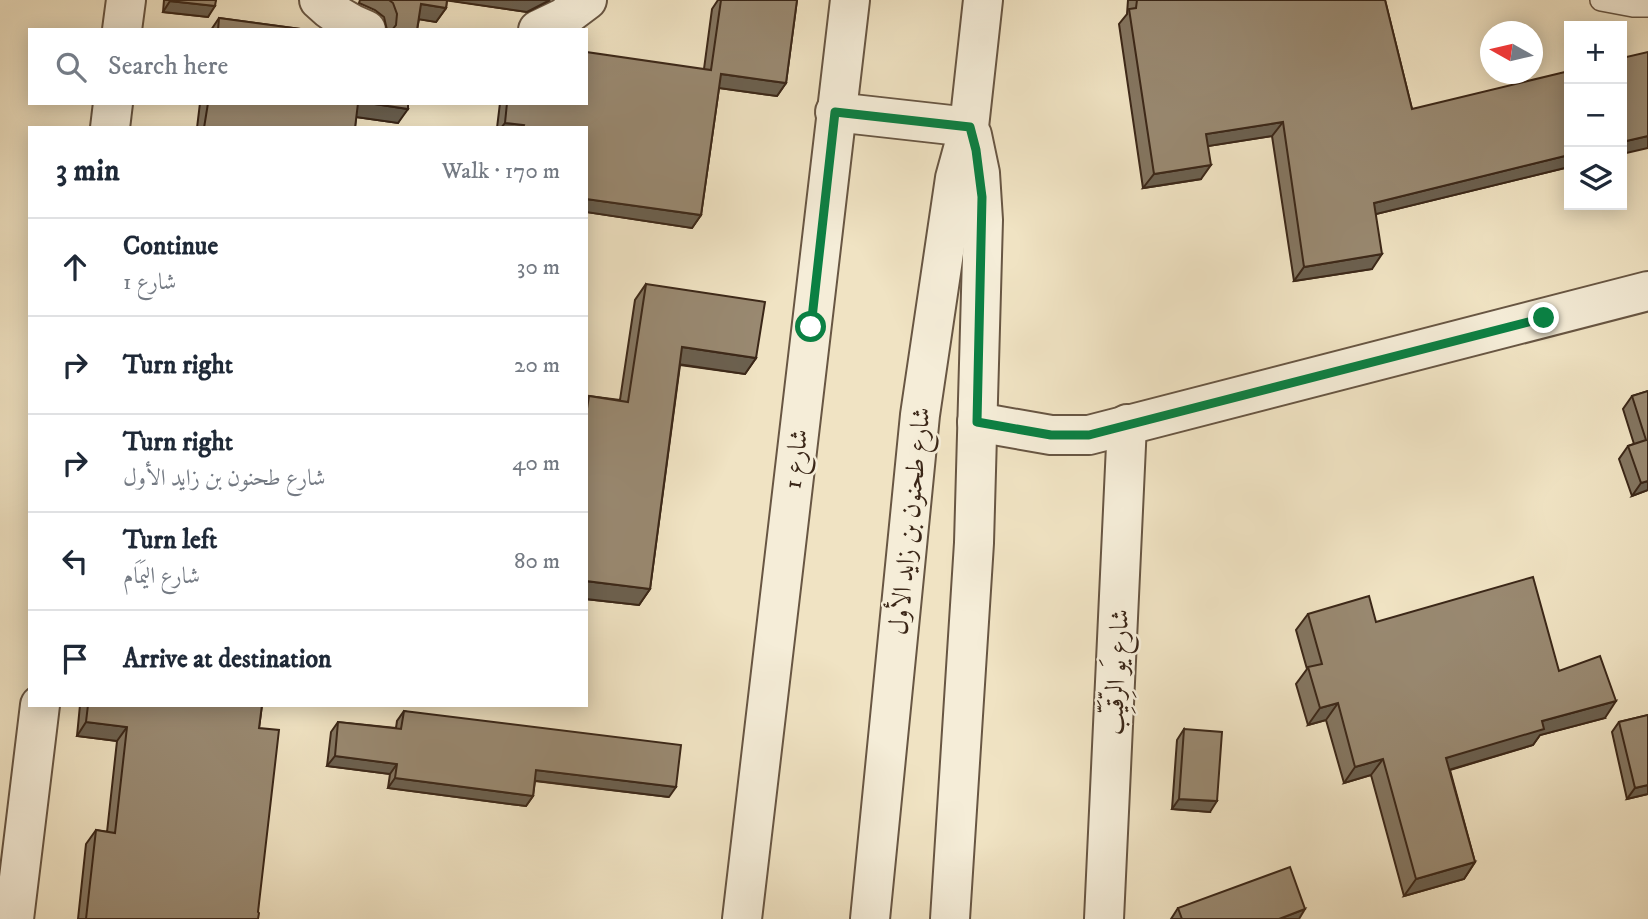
<!DOCTYPE html>
<meta charset="utf-8">
<style>
:root{--surface:#fff;--page:#f2f2f3;--text:#1f2937;--muted:#747a83;--line:#e0e1e3}
body{margin:0;font-family:"IM FELL DW Pica",Amiri,serif;background:var(--page);color:var(--text)}
.controls{position:absolute;right:21px;top:21px;display:grid;overflow:hidden;border-radius:0px;box-shadow:0 4px 18px #0003}
.controls button{width:63px;height:63px;display:grid;place-items:center;padding:0;border:0;border-bottom:2px solid var(--line);background:var(--surface);color:var(--text);font:35px sans-serif}
.compass{position:absolute;left:1480px;top:21px;width:63px;height:63px;border-radius:50%;background:var(--surface);box-shadow:0 4px 18px #0003;rotate:278deg}
.stop{position:absolute;width:21px;height:21px;margin:-16px;border:5px solid #0b8043;border-radius:50%;background:#fff}
.stop.end{background:#0b8043;border-color:#fff;box-shadow:0 2px 7px #0008}
.list{margin:0;padding:0;list-style:none}
h2{display:flex;justify-content:space-between;align-items:center;height:91px;margin:0;padding:0 28px;font-size:30px}
h2 small{font-size:23px;font-weight:400;color:var(--muted)}
.list li{display:grid;grid-template-columns:46px 1fr auto;gap:21px;align-items:center;box-sizing:border-box;height:98px;padding:0 28px;border-top:2px solid var(--line)}
.list b{display:block;font-size:26px;white-space:nowrap}
.list p{margin:0;font-size:23px;white-space:nowrap;color:var(--muted)}
.list em{font-size:23px;font-style:normal;color:var(--muted)}
.icon{flex:none;width:38px;height:38px;fill:none;stroke:currentColor;stroke-width:2;stroke-linecap:round;stroke-linejoin:round}
.map{position:relative;flex:none;width:1648px;height:919px;overflow:hidden}
.search{position:absolute;background:var(--surface);box-shadow:0 4px 18px #0003;left:28px;top:28px;width:560px;height:77px;display:flex;align-items:center;gap:18px;box-sizing:border-box;padding:0 24px;border-radius:0px;color:var(--muted);font-size:26px}
.panel{position:absolute;background:var(--surface);box-shadow:0 4px 18px #0003;left:28px;top:126px;width:560px;height:581px;border-radius:0px}
.map>svg:first-child{display:block}
</style>
<div class="map">
<svg width="1648" height="919" viewBox="0 0 1648 919">
<rect width="100%" height="100%" fill="#f0e3c3"/>
<filter id="stains"><feTurbulence type="fractalNoise" baseFrequency=".00286" numOctaves="4"/><feColorMatrix values="0 0 0 0 .2 0 0 0 0 .09 0 0 0 0 .02 0 0 0 .5 -.17"/></filter>
<radialGradient id="worn" r=".72"><stop offset=".6" stop-color="#630" stop-opacity="0"/><stop offset="1" stop-color="#630" stop-opacity=".3"/></radialGradient>
<g fill="none" stroke-linecap="round" stroke-linejoin="round">
<defs>
<polyline id="service" points="1601,0 1633,6 1648,6"/>
<g id="minor">
<path d="M319 0C333 14 348 23 366 30"/>
<polyline points="122,30 126,0"/>
<polyline points="538,30 563,18 587,0"/>
<polyline points="110,128 113,103"/>
<polyline points="977,422 1051,435 1089,435 1648,291"/>
<polyline points="14,919 40,705"/>
<polyline points="742,919 850,0"/>
<polyline points="1104,919 1127,424"/>
</g>
<g id="tertiary">
<polyline points="835,112 969,127"/>
<polyline points="870,919 920,415 955,178 969,127 983,0"/>
<polyline points="950,919 974,543 983,220 980,173 972,135"/>
</g>
</defs>
<use href="#service" stroke="#685643" stroke-width="24"/>
<use href="#minor" stroke="#685643" stroke-width="42"/>
<use href="#tertiary" stroke="#685643" stroke-width="42"/>
<use href="#service" stroke="#f5edd8" stroke-width="21"/>
<use href="#minor" stroke="#f5edd8" stroke-width="38"/>
<use href="#tertiary" stroke="#f5edd8" stroke-width="38"/>
</g>
<g fill="#847661" stroke="#3b2718" stroke-width="2">
<polygon points="164,0 216,0 208,17 163,12"/>
<polygon points="360,0 550,0 527,12 447,0 446,8 436,22 419,19 417,30 387,30 384,17 375,10 359,3"/>
<polygon points="718,0 797,0 786,83 777,96 719,88 701,215 692,228 586,212 586,128 497,128 500,103 586,103 704,69 712,9"/>
<polygon points="1128,0 1385,0 1412,109 1569,167 1376,214 1372,269 1294,281 1272,136 1208,146 1201,179 1143,188 1119,24 1127,14"/>
<polygon points="219,18 308,30 211,30"/>
<polygon points="200,103 408,103 398,123 356,117 355,128 197,128"/>
<polygon points="646,284 756,358 745,374 680,365 650,589 639,605 586,599 586,400 589,396 620,400 635,300"/>
<polygon points="1648,391 1648,490 1632,496 1619,459 1628,446 1634,444 1623,409 1632,396"/>
<polygon points="1308,614 1376,622 1559,671 1605,718 1540,735 1533,745 1450,770 1475,862 1464,879 1404,896 1371,775 1344,783 1326,720 1308,725 1296,684 1307,669 1296,630"/>
<polygon points="80,705 262,705 259,728 258,919 78,919 86,844 96,830 107,832 117,741 77,736"/>
<polygon points="404,711 669,797 535,781 533,796 526,806 388,788 390,774 327,766 331,732 338,722 396,728 397,721"/>
<polygon points="1648,715 1648,794 1627,799 1612,732 1619,722"/>
<polygon points="1184,729 1210,812 1172,809 1177,740"/>
<polygon points="1178,908 1299,919 1171,919"/>
</g>
<g fill="#6b604f" stroke="#3b2718" stroke-width="2">
<polygon points="444,0 550,0 527,12"/>
<polygon points="170,1 215,6 208,17 163,12"/>
<polygon points="421,4 446,8 436,22 411,18"/>
<polygon points="721,74 786,83 777,96 712,87"/>
<polygon points="357,103 368,103 408,109 398,123 349,116"/>
<polygon points="1283,122 1272,136 1196,148 1206,134"/>
<polygon points="505,123 524,125 522,128 501,128"/>
<polygon points="1648,136 1648,148 1622,154 1622,142"/>
<polygon points="1569,155 1569,167 1364,217 1374,203"/>
<polygon points="1211,165 1201,179 1143,188 1154,174"/>
<polygon points="586,199 701,215 692,228 586,212"/>
<polygon points="1382,254 1372,269 1294,281 1304,267"/>
<polygon points="682,347 756,358 745,374 671,363"/>
<polygon points="1648,481 1648,490 1632,496 1641,483"/>
<polygon points="586,581 650,589 639,605 586,599"/>
<polygon points="1616,701 1605,718 1540,735 1533,745 1435,774 1446,758 1542,721"/>
<polygon points="1338,703 1326,720 1308,725 1320,708"/>
<polygon points="86,722 127,727 117,741 77,736"/>
<polygon points="335,756 397,764 390,774 327,766"/>
<polygon points="1383,759 1371,775 1344,783 1355,767"/>
<polygon points="536,770 676,787 669,797 529,780"/>
<polygon points="395,778 533,796 526,806 388,788"/>
<polygon points="1648,785 1648,794 1627,799 1635,788"/>
<polygon points="1179,799 1217,801 1210,812 1172,809"/>
<polygon points="1475,862 1464,879 1404,896 1416,879"/>
<polygon points="1305,909 1299,919 1279,919"/>
</g>
<g fill="#998971" stroke="#3b2718" stroke-width="2">
<polygon points="170,0 216,0 215,6 170,1"/>
<polygon points="389,0 447,0 446,8 421,4 417,30 392,30 396,25 397,14 393,3"/>
<polygon points="721,0 797,0 786,83 721,74 701,215 586,199 586,128 523,128 524,125 505,123 507,103 586,103 586,52 711,70"/>
<polygon points="1137,0 1385,0 1412,109 1569,71 1569,155 1374,203 1382,254 1304,267 1283,122 1206,134 1211,165 1154,174 1129,9 1136,8"/>
<polygon points="219,18 308,30 218,30"/>
<polygon points="1648,52 1648,136 1622,142 1622,58"/>
<polygon points="208,103 358,103 355,128 204,128"/>
<polygon points="368,103 408,103 408,109"/>
<polygon points="646,284 765,302 756,358 682,347 650,589 586,581 586,415 589,396 628,402"/>
<polygon points="1648,391 1648,481 1641,483 1628,446 1646,440 1632,396"/>
<polygon points="1533,577 1559,671 1600,656 1616,701 1542,721 1544,729 1446,758 1475,862 1416,879 1383,759 1355,767 1338,703 1320,708 1308,667 1322,664 1308,614 1369,596 1376,622"/>
<polygon points="88,705 262,705 259,728 279,730 258,912 259,913 258,919 86,919 96,830 115,833 127,727 86,722"/>
<polygon points="404,711 681,745 676,787 536,770 533,796 395,778 397,764 335,756 338,722 401,729"/>
<polygon points="1648,715 1648,785 1635,788 1619,722"/>
<polygon points="1184,729 1222,732 1217,801 1179,799"/>
<polygon points="1290,867 1305,909 1279,919 1182,919 1178,908"/>
</g>
<g fill="none" stroke-linecap="round" stroke-linejoin="round">
<polyline stroke="#0b8043" stroke-width="9" points="811,327 835,112 970,127 976,150 982,197 977,422 1051,435 1089,435 1544,318"/>
</g>
<g text-anchor="middle" stroke-width="5" stroke-linejoin="round" paint-order="stroke">
<g font-size="26" fill="#3b2718" stroke="#f5edd8">
<text transform="translate(795 459) rotate(-83)" y="9">شارع 1</text>
<text transform="translate(909 521) rotate(-84)" y="9">شارع طحنون بن زايد الأول</text>
<text transform="translate(1116 672) rotate(-87)" y="9">شارع يَو الرِّقَيِّب</text>
</g>
</g>
<rect width="100%" height="100%" filter="url(#stains)"/>
<rect width="100%" height="100%" fill="url(#worn)"/>
</svg>
<div class="controls">
<button>+</button>
<button>−</button>
<button><svg class="icon" aria-label="layers" viewBox="0 0 24 24"><path d="M12 4l9 5-9 5-9-5zM3 14l9 5 9-5"/></svg></button>
</div>
<svg class="compass" viewBox="-18 -18 36 36"><path d="M0-13l5 13h-10z" fill="#e53935"/><path d="M0 13l5-13h-10z" fill="#747a83"/></svg>
<div class="stop" style="left:811px;top:327px"></div>
<div class="stop end" style="left:1544px;top:318px"></div>
<div class="search"><svg class="icon" aria-label="search" viewBox="0 0 24 24"><circle cx="10" cy="10" r="6"/><path d="M15 15l6 6"/></svg>Search here</div>
<section class="panel">
<h2>3 min<small>Walk · 170 m</small></h2>
<ul class="list">
<li><svg class="icon" aria-label="ahead" viewBox="0 0 24 24"><path d="M12 20V5M6 11l6-6 6 6"/></svg><div><b>Continue</b><p>شارع 1</p></div><em>30 m</em></li>
<li><svg class="icon" aria-label="right" viewBox="0 0 24 24"><path d="M7 20v-9h11M14 6l5 5-5 5"/></svg><div><b>Turn right</b></div><em>20 m</em></li>
<li><svg class="icon" aria-label="right" viewBox="0 0 24 24"><path d="M7 20v-9h11M14 6l5 5-5 5"/></svg><div><b>Turn right</b><p>شارع طحنون بن زايد الأول</p></div><em>40 m</em></li>
<li><svg class="icon" aria-label="left" viewBox="0 0 24 24"><path d="M17 20v-9H6M10 6l-5 5 5 5"/></svg><div><b>Turn left</b><p>شارع اليَمَام</p></div><em>80 m</em></li>
<li><svg class="icon" aria-label="arrive" viewBox="0 0 24 24"><path d="M6 21V4h12l-3 4 3 4H6"/></svg><div><b>Arrive at destination</b></div></li>
</ul>
</section>
</div>
